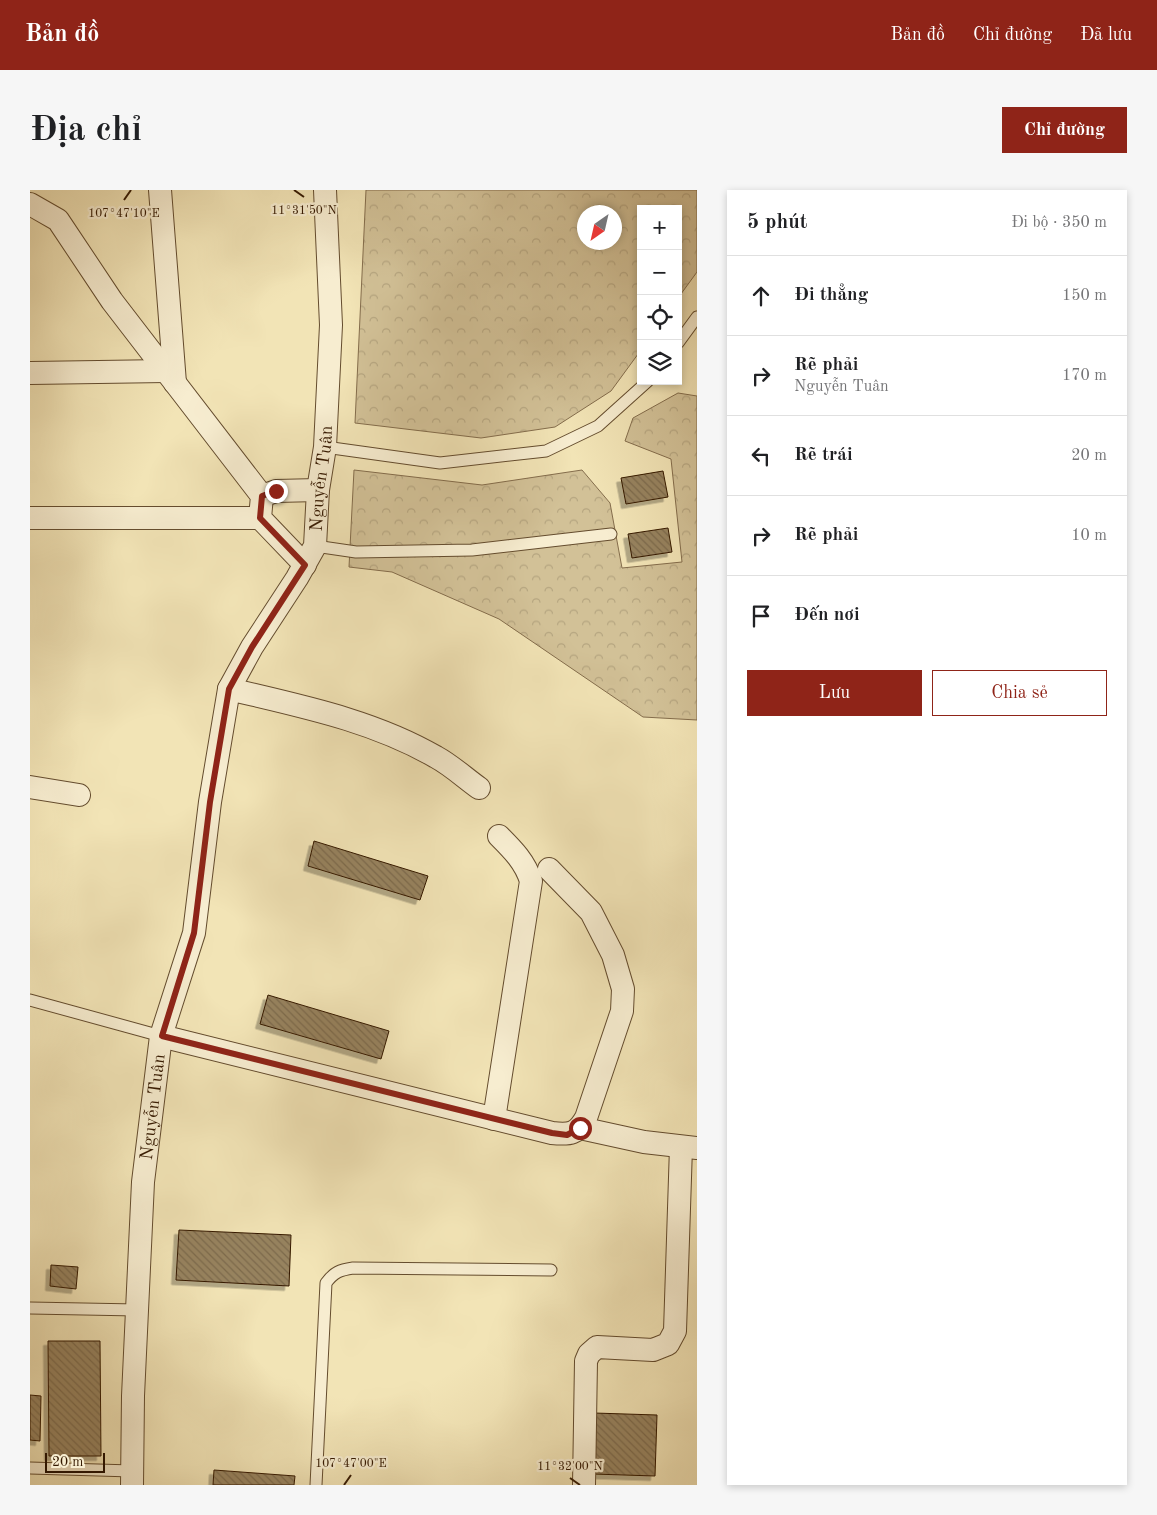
<!DOCTYPE html>
<html lang="vi">
<meta charset="utf-8">
<style>
:root{--surface:#fff;--page:#f6f6f6;--text:#202124;--muted:#757577;--line:#e0e0e0;--accent:#8f2418}
body{margin:0;font-family:"Old Standard TT",serif;background:var(--page);color:var(--text)}
.controls{position:absolute;right:15px;top:15px;display:grid;overflow:hidden;border-radius:0px;box-shadow:0 2px 8px #0003}
.controls button{width:45px;height:45px;display:grid;place-items:center;padding:0;border:0;border-bottom:1px solid var(--line);background:var(--surface);color:var(--text);font:25px sans-serif}
.compass{position:absolute;left:547px;top:15px;width:45px;height:45px;border-radius:50%;background:var(--surface);box-shadow:0 2px 8px #0003;rotate:214deg}
.scale{position:absolute;left:15px;bottom:12px;width:60px;box-sizing:border-box;padding-left:5px;border:2px solid #351901;border-top:0;font-size:14px;line-height:18px;white-space:nowrap;color:#351901;-webkit-text-stroke:4px #f7edd0;paint-order:stroke}
.stop{position:absolute;width:15px;height:15px;margin:-11px;border:4px solid #8f2418;border-radius:50%;background:#fff}
.stop.end{background:#8f2418;border-color:#fff;box-shadow:0 1px 5px #0008}
.list{margin:0;padding:0;list-style:none}
h2{display:flex;justify-content:space-between;align-items:center;height:65px;margin:0;padding:0 20px;font-size:21px}
h2 small{font-size:16px;font-weight:400;color:var(--muted)}
.list li{display:grid;grid-template-columns:32px 1fr auto;gap:15px;align-items:center;box-sizing:border-box;height:80px;padding:0 20px;border-top:1px solid var(--line)}
.list b{display:block;font-size:19px;white-space:nowrap}
.list p{margin:0;font-size:16px;white-space:nowrap;color:var(--muted)}
.list em{font-size:16px;font-style:normal;color:var(--muted)}
.actions{display:flex;gap:10px;padding:15px 20px}
.actions a{flex:1;padding:11px 0;border:1px solid var(--accent);border-radius:0px;text-align:center;font-size:18px;color:var(--accent)}
.actions .main{background:var(--accent);color:#fff}
.icon{flex:none;width:28px;height:28px;fill:none;stroke:currentColor;stroke-width:2;stroke-linecap:round;stroke-linejoin:round}
.map{position:relative;flex:none;width:667px;height:1295px;overflow:hidden;border-radius:0px}
header{display:flex;align-items:center;gap:30px;box-sizing:border-box;height:70px;padding:0 25px;background:var(--accent);color:#fff}
header strong{font-size:24px}
nav{display:flex;gap:28px;margin-inline-start:auto;font-size:18px}
.intro{display:flex;align-items:center;justify-content:space-between;box-sizing:border-box;height:120px;padding:0 30px}
h1{margin:0;font-size:35px}
.button{padding:12px 22px;border-radius:0px;background:var(--accent);color:#fff;font-size:18px;font-weight:700}
main{display:flex;gap:30px;padding:0 30px}
aside{flex:1;background:var(--surface);border-radius:0px;box-shadow:0 2px 8px #0003}
.map>svg:first-child{display:block}
</style>
<header>
<strong>Bản đồ</strong>
<nav><a>Bản đồ</a><a>Chỉ đường</a><a>Đã lưu</a></nav>
</header>
<div class="intro"><h1>Địa chỉ</h1><a class="button">Chỉ đường</a></div>
<main>
<div class="map">
<svg width="667" height="1295" viewBox="0 0 667 1295">
<defs>
<pattern id="forest-crowns" width="20" height="18" patternUnits="userSpaceOnUse" patternTransform="scale(1.25)"><rect width="20" height="18" fill="#d2c197"/><path d="M2 6a3 3 0 1 1 6 0M12 15a3 3 0 1 1 6 0" fill="none" stroke="#b5a580"/></pattern>
<pattern id="building-back-hatch" width="6" height="6" patternUnits="userSpaceOnUse" patternTransform="scale(1.25)"><rect width="6" height="6" fill="#97835f"/><path d="M-1 5l2 2M0 0l6 6M5-1l2 2" fill="none" stroke="#7c6a4c"/></pattern>
<filter id="shadow"><feDropShadow dx="-4.5" dy="4.5" stdDeviation="0" flood-color="#0004"/></filter>
</defs>
<rect width="100%" height="100%" fill="#f2e4b6"/>
<filter id="stains"><feTurbulence type="fractalNoise" baseFrequency=".004" numOctaves="4"/><feColorMatrix values="0 0 0 0 .2 0 0 0 0 .09 0 0 0 0 .02 0 0 0 .5 -.17"/></filter>
<radialGradient id="worn" r=".72"><stop offset=".6" stop-color="#630" stop-opacity="0"/><stop offset="1" stop-color="#630" stop-opacity=".3"/></radialGradient>
<g fill="url(#forest-crowns)" stroke="#846d4c" fill-rule="evenodd">
<path d="M336 0H667V82L648 108V19H611V160L581 201 525 237 451 248 325 233ZM554 22H584V52H554Z"/>
<polygon points="648,203 667,206 667,530 613,527 469,429 362,382 319,377 324,280 452,295 552,280 580,313 592,378 652,372 641,269 595,251 603,228"/>
</g>
<g fill="url(#building-back-hatch)" stroke="#351901" filter="url(#shadow)">
<polygon points="633,281 638,307 596,314 591,288"/>
<polygon points="638,338 642,362 602,368 598,344"/>
<polygon points="284,651 398,686 390,710 278,676"/>
<polygon points="238,805 359,841 351,869 230,834"/>
<polygon points="149,1040 261,1045 259,1096 146,1090"/>
<polygon points="21,1075 48,1077 46,1099 20,1096"/>
<polygon points="18,1151 70,1151 71,1266 19,1266"/>
<polygon points="0,1205 11,1206 10,1251 0,1250"/>
<polygon points="564,1223 627,1225 625,1286 563,1284"/>
<polygon points="184,1280 265,1286 264,1295 183,1295"/>
</g>
<g fill="none" stroke-linecap="round" stroke-linejoin="round">
<defs>
<g id="service">
<polyline points="648,153 667,127"/>
<polyline points="295,257 410,273 516,261 568,236 618,191"/>
<polyline points="285,356 326,362 442,360 581,344"/>
<polyline points="0,810 131,846"/>
<polyline points="0,1118 107,1120"/>
<polyline points="0,1278 102,1281"/>
<path d="M286 1295 296 1093C304 1082 310 1080 323 1078L521 1080"/>
</g>
<g id="minor">
<polyline points="130,0 145,193"/>
<polyline points="0,14 28,30 82,111 232,306 230,328 275,375"/>
<polyline points="0,183 136,181"/>
<polyline points="232,306 246,301 288,300"/>
<polyline points="0,328 230,328"/>
<path d="M199 499C270 516 342 530 406 567 421 575 435 588 449 598"/>
<polyline points="0,597 49,605"/>
<path d="M131 846 522 943C540 945 547 944 556 928L592 821 593 799 583 765 561 722 519 679"/>
<path d="M464 929 501 691C495 672 483 660 469 646"/>
<polyline points="550,938 614,952 667,958"/>
<path id="s1" d="M102 1295 103 1206 113 992 131 846 164 743 180 612 199 499 222 457 267 388 285 356 288 300 295 257 301 135 295 0"/>
<polyline points="554,1295 556,1171 559,1164 567,1157 623,1160 638,1154 645,1141 651,957"/>
</g>
</defs>
<use href="#service" stroke="#644c2e" stroke-width="13"/>
<use href="#minor" stroke="#644c2e" stroke-width="24"/>
<use href="#service" stroke="#f7edd0" stroke-width="11"/>
<use href="#minor" stroke="#f7edd0" stroke-width="22"/>
</g>
<g fill="none" stroke-linecap="round" stroke-linejoin="round">
<polyline stroke="#8f2418" stroke-width="6" points="246,301 232,306 230,328 275,375 222,457 199,499 180,612 164,743 132,846 522,943 537,945 550,938"/>
</g>
<path fill="none" stroke="#351901" stroke-width="2" d="M264 0 274 7M94 10 101 0M540 1288 550 1295M314 1295 321 1285"/>
<g text-anchor="middle" stroke-width="4.5" stroke-linejoin="round" paint-order="stroke">
<g font-size="18" fill="#351901" stroke="#f7edd0">
<text dy="6" stroke="none"><textPath href="#s1" startOffset="1040">Nguyễn Tuân</textPath></text>
<text dy="6" stroke="none"><textPath href="#s1" startOffset="379">Nguyễn Tuân</textPath></text>
</g>
</g>
<g font-size="12" text-anchor="middle" fill="#351901" stroke="#f7edd0" stroke-width="4.5" stroke-linejoin="round" paint-order="stroke">
<text x="274" y="24">11°31'50"N</text>
<text x="94" y="27">107°47'10"E</text>
<text x="321" y="1277">107°47'00"E</text>
<text x="540" y="1280">11°32'00"N</text>
</g>
<rect width="100%" height="100%" filter="url(#stains)"/>
<rect width="100%" height="100%" fill="url(#worn)"/>
</svg>
<div class="controls">
<button>+</button>
<button>−</button>
<button><svg class="icon" aria-label="locate" viewBox="0 0 24 24"><circle cx="12" cy="12" r="6"/><path d="M12 2v4M12 18v4M2 12h4M18 12h4"/></svg></button>
<button><svg class="icon" aria-label="layers" viewBox="0 0 24 24"><path d="M12 4l9 5-9 5-9-5zM3 14l9 5 9-5"/></svg></button>
</div>
<svg class="compass" viewBox="-18 -18 36 36"><path d="M0-13l5 13h-10z" fill="#e53935"/><path d="M0 13l5-13h-10z" fill="#757577"/></svg>
<div class="scale">20 m</div>
<div class="stop" style="left:550px;top:938px"></div>
<div class="stop end" style="left:246px;top:301px"></div>
</div>
<aside>
<h2>5 phút<small>Đi bộ · 350 m</small></h2>
<ul class="list">
<li><svg class="icon" aria-label="ahead" viewBox="0 0 24 24"><path d="M12 20V5M6 11l6-6 6 6"/></svg><div><b>Đi thẳng</b></div><em>150 m</em></li>
<li><svg class="icon" aria-label="right" viewBox="0 0 24 24"><path d="M7 20v-9h11M14 6l5 5-5 5"/></svg><div><b>Rẽ phải</b><p>Nguyễn Tuân</p></div><em>170 m</em></li>
<li><svg class="icon" aria-label="left" viewBox="0 0 24 24"><path d="M17 20v-9H6M10 6l-5 5 5 5"/></svg><div><b>Rẽ trái</b></div><em>20 m</em></li>
<li><svg class="icon" aria-label="right" viewBox="0 0 24 24"><path d="M7 20v-9h11M14 6l5 5-5 5"/></svg><div><b>Rẽ phải</b></div><em>10 m</em></li>
<li><svg class="icon" aria-label="arrive" viewBox="0 0 24 24"><path d="M6 21V4h12l-3 4 3 4H6"/></svg><div><b>Đến nơi</b></div></li>
</ul>
<div class="actions"><a class="main">Lưu</a><a>Chia sẻ</a></div>
</aside>
</main>
